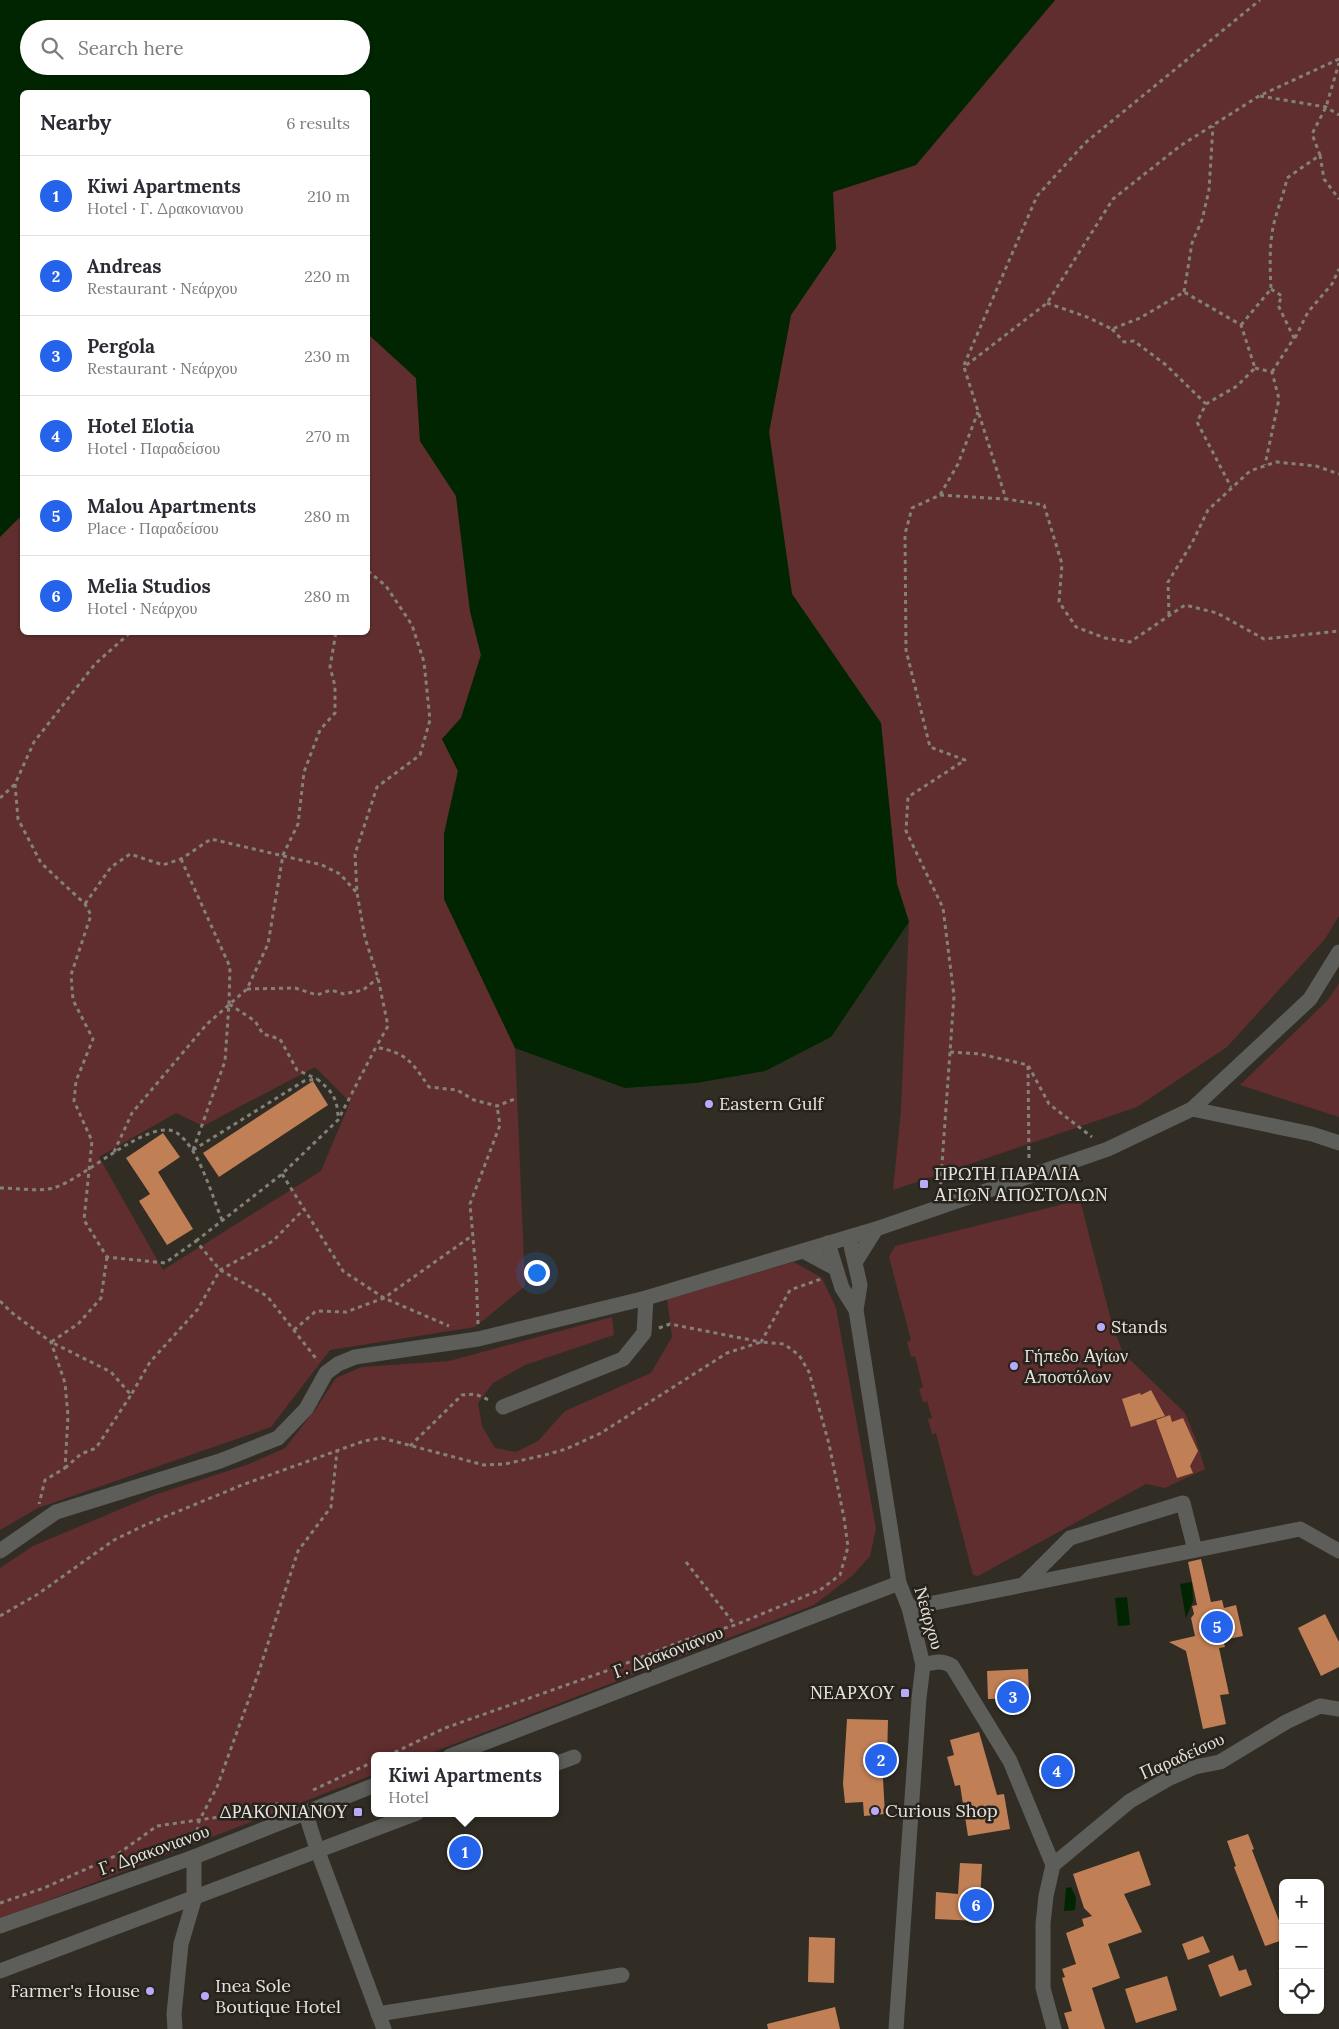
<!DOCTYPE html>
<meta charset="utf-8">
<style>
:root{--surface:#fff;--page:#f7f7f7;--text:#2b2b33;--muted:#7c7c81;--line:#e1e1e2;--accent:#2563eb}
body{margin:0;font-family:Lora,serif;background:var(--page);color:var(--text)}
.controls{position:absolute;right:15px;bottom:15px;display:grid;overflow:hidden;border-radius:8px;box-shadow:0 1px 4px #0004}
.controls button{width:45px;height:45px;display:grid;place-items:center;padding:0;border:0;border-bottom:1px solid var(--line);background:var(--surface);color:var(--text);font:25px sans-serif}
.you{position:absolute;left:536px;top:1272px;width:18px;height:18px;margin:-12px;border:4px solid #fff;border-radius:50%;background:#1a73e8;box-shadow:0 0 0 8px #1a73e833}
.badge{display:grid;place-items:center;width:32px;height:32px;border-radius:50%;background:var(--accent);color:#fff;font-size:16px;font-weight:700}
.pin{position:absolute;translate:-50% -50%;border:2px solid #fff;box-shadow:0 1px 5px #0006}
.popup{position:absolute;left:371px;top:1752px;width:188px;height:65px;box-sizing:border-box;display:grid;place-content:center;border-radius:8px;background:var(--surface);filter:drop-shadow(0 1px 4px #0005);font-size:16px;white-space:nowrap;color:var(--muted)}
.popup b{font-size:19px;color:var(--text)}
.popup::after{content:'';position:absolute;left:50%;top:100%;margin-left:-10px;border:10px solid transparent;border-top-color:var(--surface)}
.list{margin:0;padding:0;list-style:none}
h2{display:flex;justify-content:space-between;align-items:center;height:65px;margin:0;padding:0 20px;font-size:21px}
h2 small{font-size:16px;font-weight:400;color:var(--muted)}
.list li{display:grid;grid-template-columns:32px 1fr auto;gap:15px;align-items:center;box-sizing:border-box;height:80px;padding:0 20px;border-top:1px solid var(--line)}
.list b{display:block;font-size:19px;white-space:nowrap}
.list p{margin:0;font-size:16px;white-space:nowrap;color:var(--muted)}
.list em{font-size:16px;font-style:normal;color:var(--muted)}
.icon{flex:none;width:28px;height:28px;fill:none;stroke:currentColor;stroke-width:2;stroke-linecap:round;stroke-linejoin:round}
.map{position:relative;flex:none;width:1339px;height:2029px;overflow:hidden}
.search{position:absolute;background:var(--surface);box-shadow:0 1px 4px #0004;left:20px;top:20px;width:350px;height:55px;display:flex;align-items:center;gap:12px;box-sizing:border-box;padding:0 18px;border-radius:28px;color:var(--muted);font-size:19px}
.panel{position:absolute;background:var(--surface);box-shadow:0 1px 4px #0004;left:20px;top:90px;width:350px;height:545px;border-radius:8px}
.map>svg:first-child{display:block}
</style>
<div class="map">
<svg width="1339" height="2029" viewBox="0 0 1339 2029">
<rect width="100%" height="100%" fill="#312d25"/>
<g fill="#602e2e" fill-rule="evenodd">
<polygon points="1055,0 1339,0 1339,916 1325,939 1227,1047 1137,1107 893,1190 901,1110 909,922 897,884 881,723 792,594 769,432 791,315 836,249 832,192 916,165"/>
<path d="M368 334 416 378 420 441 456 496 470 611 481 655 461 718 442 739 458 771 444 834V899L515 1048 525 1286 475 1327 330 1350 271 1427 38 1508 0 1530V537L22 515V632H368ZM315 1067 350 1102 321 1171 163 1270 99 1157 176 1113 203 1126Z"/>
<polygon points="1339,983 1339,1117 1240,1085 1328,1000"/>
<polygon points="1080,1200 1112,1324 1123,1353 1185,1413 1195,1437 1205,1469 1165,1488 1146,1484 978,1576 973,1575 936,1433 932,1434 928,1419 932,1418 927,1401 923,1402 919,1389 923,1387 915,1356 911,1357 907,1342 911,1340 889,1257 895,1246"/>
<polygon points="794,1262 822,1278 836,1308 876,1529 870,1556 853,1575 814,1605 423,1756 375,1756 375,1774 0,1919 0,1568 33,1546 154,1495 249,1464 285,1448 315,1410 336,1378 362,1367 449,1361 612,1317 614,1335 525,1365 493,1383 478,1403 482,1426 495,1448 516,1452 538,1441 565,1411 651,1373 672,1337 667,1299"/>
</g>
<g fill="#002500" fill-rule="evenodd">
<path d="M0 0H1055L916 165 833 192 836 249 791 315 769 432 792 594 881 723 897 884 909 922 831 1037 765 1071 696 1083 625 1088 515 1048 444 899V834L458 771 442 739 461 718 481 655 470 611 456 496 420 441 416 378 368 334V92H22V515L0 537ZM29 29H361V66H29Z"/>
<polygon points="1192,1582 1193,1601 1186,1618 1180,1584"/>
<polygon points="1127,1597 1130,1625 1118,1626 1115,1598"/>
<polygon points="1071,1887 1076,1898 1075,1910 1064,1911 1066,1888"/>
</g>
<g fill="#c17f56">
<polygon points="313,1081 328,1105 219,1177 203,1153"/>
<polygon points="163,1133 180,1157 158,1172 193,1229 167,1245 139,1201 150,1194 126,1158"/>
<polygon points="1151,1390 1165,1416 1131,1427 1122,1399 1140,1393 1141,1395"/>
<polygon points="1170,1415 1172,1422 1183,1418 1198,1451 1190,1466 1193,1473 1177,1478 1156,1420"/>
<polygon points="1201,1559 1211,1602 1222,1600 1224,1608 1236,1605 1243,1636 1223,1640 1225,1647 1219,1648 1229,1694 1220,1695 1226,1724 1203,1729 1186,1651 1169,1642 1195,1636 1191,1618 1194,1614 1192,1606 1197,1605 1188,1562"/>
<polygon points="1325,1614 1339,1642 1339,1667 1321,1676 1298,1628"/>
<polygon points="1028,1669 1029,1698 988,1699 987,1671"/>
<polygon points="847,1719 888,1720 887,1761 882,1761 885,1814 864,1816 863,1802 845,1803 843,1784"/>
<polygon points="979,1732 997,1795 1004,1794 1010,1829 968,1836 960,1785 955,1786 947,1757 954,1755 950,1740"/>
<polygon points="1248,1834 1254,1849 1252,1850 1283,1931 1283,1940 1265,1946 1234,1867 1236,1866 1227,1841"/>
<polygon points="1139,1851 1151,1885 1124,1894 1142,1932 1108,1944 1120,1978 1092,1988 1105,2029 1069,2029 1064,2013 1072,2011 1062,1978 1065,1977 1062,1969 1076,1964 1066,1933 1084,1926 1082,1919 1092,1916 1084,1908 1073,1874"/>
<polygon points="960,1863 982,1864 979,1921 935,1919 936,1892 958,1894"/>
<polygon points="1203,1936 1210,1952 1188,1960 1182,1944"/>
<polygon points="809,1937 835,1938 834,1983 808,1982"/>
<polygon points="1233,1955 1239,1971 1246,1969 1252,1985 1220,1997 1208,1965"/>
<polygon points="1167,1976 1177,2010 1136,2023 1125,1989"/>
<polygon points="835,2007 840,2029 768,2029 767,2024"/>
</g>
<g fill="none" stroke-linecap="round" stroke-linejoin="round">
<g stroke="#84817a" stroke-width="3" stroke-dasharray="4 4" stroke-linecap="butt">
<polyline points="1339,59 1259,96 1180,146 1113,199 1047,303 964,367 1006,499 1044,505 1062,564 1059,602 1076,627 1105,638 1130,642 1185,605 1217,613 1264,639 1339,631"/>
<polyline points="1260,96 1326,107 1339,115"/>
<polyline points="1320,155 1324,179 1339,199"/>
<polyline points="1271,289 1282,296 1278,305 1294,338 1272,372"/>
<polyline points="1184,292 1192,243 1202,220 1209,190 1213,126"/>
<polyline points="1047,303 1087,317 1112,329 1140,318 1184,292 1241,325 1255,368 1237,386 1206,404 1197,422 1231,487"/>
<path d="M1241 325 1271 289C1270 268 1269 243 1274 223 1278 207 1284 194 1287 178L1320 155 1312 134 1326 107 1339 63"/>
<polyline points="1112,329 1124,342 1134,341 1166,365 1206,404"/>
<polyline points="1295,338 1308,312 1332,284 1339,269"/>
<polyline points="964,365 1037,196 1085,143 1260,0"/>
<polyline points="1255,368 1272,372 1279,399 1265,465"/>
<polyline points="940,495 1006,499"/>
<polyline points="368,571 386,586 412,625 424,662 430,720 420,755 377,787 355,854 357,893 365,938 378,978 388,1026 376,1047"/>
<polyline points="1169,615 1168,582 1192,543 1208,510 1250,471 1276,462 1316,466 1339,474"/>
<polyline points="15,784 18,819 41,863 85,904 91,915 71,975 73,1000 93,1039 76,1081 74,1101 92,1141 84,1220 107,1257 165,1263 196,1241 220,1270 267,1296 318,1361"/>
<polyline points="0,798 15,784 34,742 95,664 131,632"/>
<polyline points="181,859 230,967 229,1004"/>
<polyline points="85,904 111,867 130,854 163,865 181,859 211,839 322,865 340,874 357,893"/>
<polyline points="247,989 295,988 317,995 331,990 344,994 363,990 378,978"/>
<polyline points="950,1052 980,1054 1028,1065 1049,1104 1092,1137"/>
<polyline points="1028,1066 1029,1160"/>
<polyline points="193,1150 225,1061 229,1004 255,1021 263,1034 280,1039 297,1070 317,1079"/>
<path d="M193 1150 304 1081 317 1079C332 1091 338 1099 338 1119"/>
<polyline points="114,1152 132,1113 207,1024 247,989 268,944 283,855 298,824 304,772 320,730 335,713 335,686 330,667 336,632"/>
<polyline points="282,1174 343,1271 384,1298 449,1326"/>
<path d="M0 1188C15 1188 40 1192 53 1188 82 1181 151 1115 177 1133 199 1148 212 1196 222 1220"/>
<polyline points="940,1192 954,996 943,908 906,831 908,797 965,760 930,747 906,650 905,534 912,508 940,495 958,464 978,412"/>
<path d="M196 1241 282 1174 338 1120 376 1047C408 1054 411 1061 429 1087L457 1090 474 1100 497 1106 517 1098"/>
<polyline points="107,1257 101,1298 78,1324 51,1342 111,1372 131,1395 150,1362 198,1309 220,1270 273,1241 304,1209"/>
<polyline points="0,1301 11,1312 51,1342 65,1383 68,1416 65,1468 45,1480 39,1504"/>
<polyline points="478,1324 476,1272 470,1204 500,1125 497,1106"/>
<polyline points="659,1328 670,1324 761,1342 790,1290 821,1279"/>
<polyline points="294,1330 316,1311 346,1312 384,1298 473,1235"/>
<polyline points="410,1446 462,1395 475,1394 489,1400"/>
<polyline points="65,1468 81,1454 96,1448 131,1395"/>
<polyline points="686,1562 735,1625"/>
<polyline points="0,1616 38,1594 114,1540 145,1525 242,1485 364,1441 382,1438 484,1465 505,1464 545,1455 566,1449 601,1433 727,1353 761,1342 784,1344 799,1355 809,1372 829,1444 844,1518 848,1547 840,1575 820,1590 735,1625 685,1640 609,1670 445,1728 387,1756"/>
<polyline points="313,1790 375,1761"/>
<polyline points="196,1839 199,1821 217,1787 258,1674 298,1551 331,1507 337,1451"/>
<polyline points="0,1903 44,1888 115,1856 157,1826 254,1812 282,1802"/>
</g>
<g stroke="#5d5e5a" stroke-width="15">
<polyline points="1192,1109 1312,1134 1339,1143"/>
<polyline points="849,1237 860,1285 856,1310 899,1583 909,1608 923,1665 919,1698 896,2029"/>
<polyline points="828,1243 842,1288 856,1310"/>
<polyline points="803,1251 833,1267"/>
<polyline points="856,1261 876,1229"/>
<polyline points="503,1407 623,1359 644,1333 646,1298"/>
<polyline points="0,1551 56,1512 220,1461 278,1438 306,1409 326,1373 338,1364 355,1357 478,1339 646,1298 876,1229 1108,1149 1192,1109 1310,999 1339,952"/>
<polyline points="1024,1584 1070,1538 1183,1503 1195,1550"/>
<polyline points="909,1608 1300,1529 1339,1551"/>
<path d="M923 1665C935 1662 942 1660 952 1666L1010 1761 1053 1865 1046 1896 1043 1924V1988L1054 2029"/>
<polyline points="450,1756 899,1583"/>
<polyline points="555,1764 574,1757"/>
<polyline points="305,1811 317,1849 384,2029"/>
<polyline points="1053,1865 1130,1801 1168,1779 1195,1767 1220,1762 1286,1722 1320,1706 1339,1709"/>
<polyline points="0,1926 194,1857 375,1785"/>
<polyline points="0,1971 417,1813"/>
<polyline points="378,2014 622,1975"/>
<polyline points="175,2029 174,2014 181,1944 194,1900 194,1857"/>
</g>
</g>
<g fill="#b7abf8" stroke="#27231c" stroke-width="2">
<circle cx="709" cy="1104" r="5"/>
<rect x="919" y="1179" width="10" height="10" rx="2.5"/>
<circle cx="1101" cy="1327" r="5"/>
<circle cx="1014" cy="1366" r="5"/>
<rect x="900" y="1688" width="10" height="10" rx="2.5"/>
<circle cx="875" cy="1811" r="5"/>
<rect x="353" y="1807" width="10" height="10" rx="2.5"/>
<circle cx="150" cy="1991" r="5"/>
<circle cx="205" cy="1996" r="5"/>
</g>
<g text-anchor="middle" stroke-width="5" stroke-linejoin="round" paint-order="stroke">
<g font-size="18" fill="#e6e3de" stroke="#27231c" text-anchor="start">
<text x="719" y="1110">Eastern Gulf</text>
<text x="934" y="1180">ΠΡΩΤΗ ΠΑΡΑΛΙΑ<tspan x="934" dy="21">ΑΓΙΩΝ ΑΠΟΣΤΟΛΩΝ</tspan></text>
<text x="1111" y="1333">Stands</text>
<text x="1024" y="1362">Γήπεδο Αγίων<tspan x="1024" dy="21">Αποστόλων</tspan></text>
<text x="895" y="1699" text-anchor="end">ΝΕΑΡΧΟΥ</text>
<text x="885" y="1817">Curious Shop</text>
<text x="348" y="1818" text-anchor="end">ΔΡΑΚΟΝΙΑΝΟΥ</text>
<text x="215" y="1992">Inea Sole<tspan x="215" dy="21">Boutique Hotel</tspan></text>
<text x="140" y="1997" text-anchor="end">Farmer's House</text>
</g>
<g font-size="18" fill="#e6e3de" stroke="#27231c">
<text transform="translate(929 1618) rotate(74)" y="6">Νεάρχου</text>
<text transform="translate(668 1652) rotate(-21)" y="6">Γ. Δρακονιανου</text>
<text transform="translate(1182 1756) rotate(-24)" y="6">Παραδείσου</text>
<text transform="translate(154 1850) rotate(-20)" y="6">Γ. Δρακονιανου</text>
</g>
</g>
</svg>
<div class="controls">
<button>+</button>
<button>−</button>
<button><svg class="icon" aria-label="locate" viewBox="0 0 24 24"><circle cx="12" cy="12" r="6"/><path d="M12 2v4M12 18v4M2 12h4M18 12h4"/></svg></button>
</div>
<div class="you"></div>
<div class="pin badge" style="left:465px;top:1852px">1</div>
<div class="popup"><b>Kiwi Apartments</b>Hotel</div>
<div class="pin badge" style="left:881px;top:1760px">2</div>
<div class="pin badge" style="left:1013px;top:1697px">3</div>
<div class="pin badge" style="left:1057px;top:1771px">4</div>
<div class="pin badge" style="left:1217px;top:1627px">5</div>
<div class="pin badge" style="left:976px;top:1905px">6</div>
<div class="search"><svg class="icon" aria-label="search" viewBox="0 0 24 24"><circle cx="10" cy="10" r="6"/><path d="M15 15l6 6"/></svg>Search here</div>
<section class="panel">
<h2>Nearby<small>6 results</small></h2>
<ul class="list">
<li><span class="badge">1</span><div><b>Kiwi Apartments</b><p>Hotel · Γ. Δρακονιανου</p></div><em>210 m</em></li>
<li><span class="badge">2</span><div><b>Andreas</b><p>Restaurant · Νεάρχου</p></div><em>220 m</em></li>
<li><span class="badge">3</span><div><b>Pergola</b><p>Restaurant · Νεάρχου</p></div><em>230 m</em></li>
<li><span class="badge">4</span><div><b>Hotel Elotia</b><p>Hotel · Παραδείσου</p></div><em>270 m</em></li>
<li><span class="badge">5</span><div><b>Malou Apartments</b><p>Place · Παραδείσου</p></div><em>280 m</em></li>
<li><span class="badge">6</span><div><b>Melia Studios</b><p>Hotel · Νεάρχου</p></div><em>280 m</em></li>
</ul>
</section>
</div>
